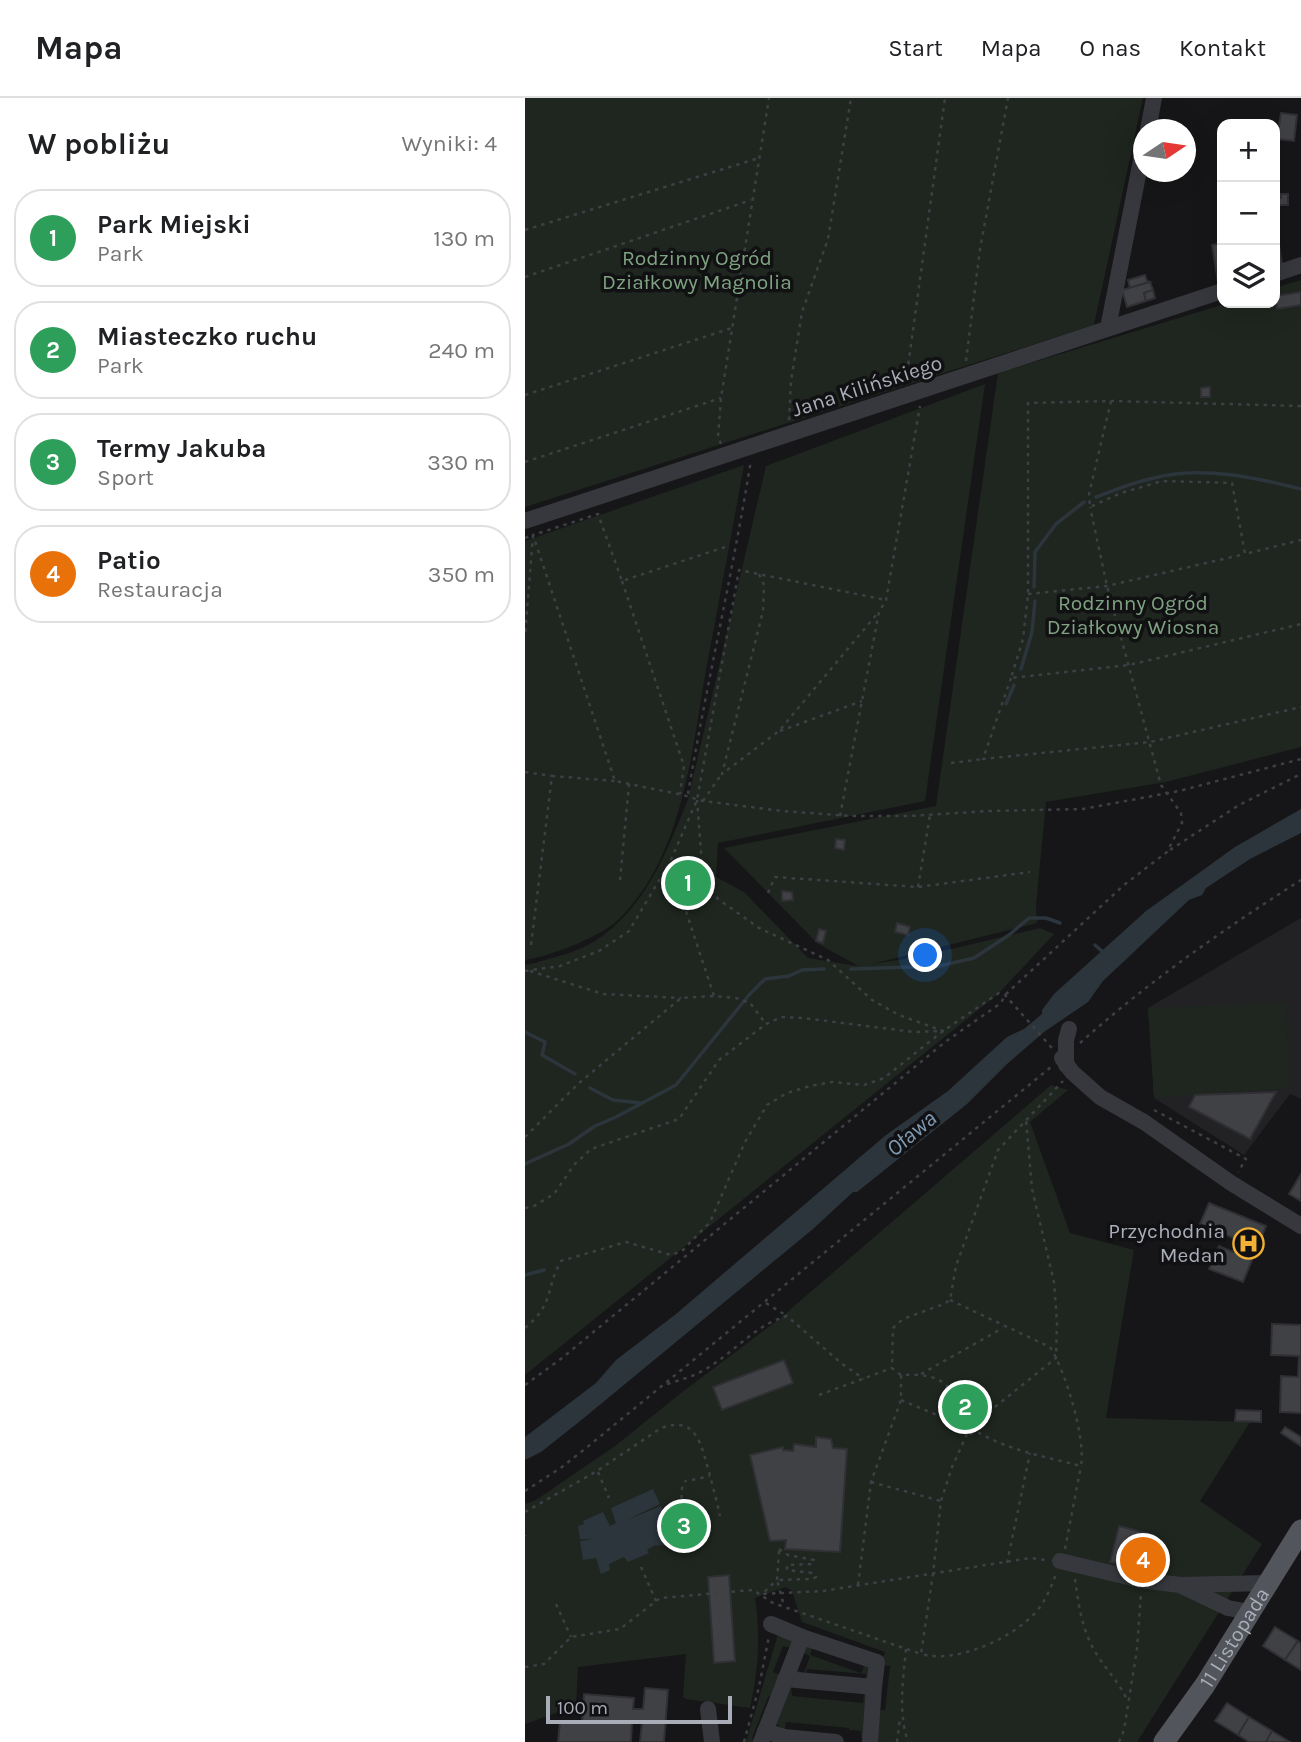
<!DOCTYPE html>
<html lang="pl">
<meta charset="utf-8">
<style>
:root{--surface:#fff;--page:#f2f2f2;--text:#202124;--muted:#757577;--line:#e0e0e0;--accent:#0b8043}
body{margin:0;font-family:Karla,sans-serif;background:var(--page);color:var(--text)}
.controls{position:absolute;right:21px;top:21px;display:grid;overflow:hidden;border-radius:14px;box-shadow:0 7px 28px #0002}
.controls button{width:63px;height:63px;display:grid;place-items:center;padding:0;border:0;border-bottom:2px solid var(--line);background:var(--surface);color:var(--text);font:35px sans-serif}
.compass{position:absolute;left:608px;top:21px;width:63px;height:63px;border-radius:50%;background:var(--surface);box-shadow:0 7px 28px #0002;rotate:77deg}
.scale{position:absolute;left:21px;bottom:18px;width:186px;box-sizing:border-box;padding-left:7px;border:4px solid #a8adb8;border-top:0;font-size:19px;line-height:24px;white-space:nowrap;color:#a8adb8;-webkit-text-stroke:5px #111113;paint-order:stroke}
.you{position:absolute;left:401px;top:858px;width:24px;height:24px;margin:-18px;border:5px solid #fff;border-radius:50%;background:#1a73e8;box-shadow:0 0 0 10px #1a73e833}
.badge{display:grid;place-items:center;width:46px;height:46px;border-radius:50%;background:var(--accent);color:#fff;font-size:23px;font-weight:700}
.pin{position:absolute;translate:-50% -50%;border:4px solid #fff;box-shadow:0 2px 7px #0006}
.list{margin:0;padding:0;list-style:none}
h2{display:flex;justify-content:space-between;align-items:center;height:91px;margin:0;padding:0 28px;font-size:30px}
h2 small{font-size:23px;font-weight:400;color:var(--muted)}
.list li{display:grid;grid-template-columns:46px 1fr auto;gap:21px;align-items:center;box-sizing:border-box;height:98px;margin:0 14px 14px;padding:0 14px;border:2px solid var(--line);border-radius:28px}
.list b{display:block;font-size:26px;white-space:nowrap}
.list p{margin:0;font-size:23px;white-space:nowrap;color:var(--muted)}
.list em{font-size:23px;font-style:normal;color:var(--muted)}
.icon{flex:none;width:38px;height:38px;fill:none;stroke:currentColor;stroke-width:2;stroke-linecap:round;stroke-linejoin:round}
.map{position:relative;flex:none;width:776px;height:1644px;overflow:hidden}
header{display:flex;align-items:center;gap:42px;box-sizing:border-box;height:98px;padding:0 35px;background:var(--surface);border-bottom:2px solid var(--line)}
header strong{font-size:33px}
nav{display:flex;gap:38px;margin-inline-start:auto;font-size:24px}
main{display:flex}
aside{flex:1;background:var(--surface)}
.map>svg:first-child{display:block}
</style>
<header>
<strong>Mapa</strong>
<nav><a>Start</a><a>Mapa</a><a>O nas</a><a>Kontakt</a></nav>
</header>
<main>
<aside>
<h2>W pobliżu<small>Wyniki: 4</small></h2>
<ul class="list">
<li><span class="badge" style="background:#2e9e5b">1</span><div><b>Park Miejski</b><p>Park</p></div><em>130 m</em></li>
<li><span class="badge" style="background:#2e9e5b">2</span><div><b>Miasteczko ruchu</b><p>Park</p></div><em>240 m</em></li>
<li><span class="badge" style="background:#2e9e5b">3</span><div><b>Termy Jakuba</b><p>Sport</p></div><em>330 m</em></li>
<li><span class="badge" style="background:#e8710a">4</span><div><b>Patio</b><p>Restauracja</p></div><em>350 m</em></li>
</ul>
</aside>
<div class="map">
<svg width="776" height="1644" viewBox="0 0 776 1644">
<rect width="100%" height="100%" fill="#161618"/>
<polygon fill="#222225" points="776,820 776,1001 765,996 719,1057 629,1000 623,910"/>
<g fill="#1e261f">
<polygon points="0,0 618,0 569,227 0,409"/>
<path d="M776 182V649L641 684 521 704 511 807 512 825 347 866 392 859 515 830 529 836 473 896 0 1277V867L10 865C29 859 53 854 70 843 120 811 142 754 163 701L241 368 460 286 400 703 193 745 191 779 219 794 283 860 333 868 292 845 199 750 411 708 473 275 703 205H750V190Z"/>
<path d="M219 367C207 433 195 499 182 566 167 650 159 755 96 819 79 838 26 858 0 862V443Z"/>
<polygon points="761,905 764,990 629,1000 623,910"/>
<path d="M526 987 543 992 505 1024 545 1135 609 1152 581 1320 725 1324 675 1403 737 1446 612 1644H353L351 1642 350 1612H360L365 1568 356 1567 360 1554 277 1524 267 1493 261 1489 230 1500C236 1536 233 1575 225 1610L161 1601 158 1599 161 1556 53 1569 51 1608 0 1626V1406L11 1402 90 1348 156 1295 253 1222Z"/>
<polygon points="253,1536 262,1537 267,1544 267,1550 258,1548 248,1574 256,1577 249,1595 243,1599 227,1640 229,1644 221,1644"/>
<polygon points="279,1548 288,1548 285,1557 336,1575 340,1567 345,1572 341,1585 341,1576 282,1571 280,1580 272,1579 270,1572 279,1575 285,1558 277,1554"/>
<polygon points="266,1589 267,1598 338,1605 339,1595 343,1597 338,1640 336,1640 336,1633 324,1632 324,1630 261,1624 259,1634 251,1625"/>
</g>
<g fill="#2c353c">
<polygon points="776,711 776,735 725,761 681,790 677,797 664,802 578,883 563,904 519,934 482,966 442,1006 332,1094 328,1094 288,1131 54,1324 16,1354 0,1362 0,1339 71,1285 91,1262 151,1216 361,1037 423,993 482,939 499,931 517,916 517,912 529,896 621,813 710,749"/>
<path d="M128 1391 135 1406 102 1422 136 1408 143 1425 138 1428 144 1430 148 1435 146 1443 141 1447C129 1448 131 1446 122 1452L124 1455 103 1464 99 1459 84 1466 85 1472 76 1476 71 1460 58 1462 55 1443 67 1441H55L53 1428 59 1426 58 1423 78 1414 85 1428 91 1425 86 1410Z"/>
</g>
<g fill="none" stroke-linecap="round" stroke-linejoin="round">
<g stroke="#2c353c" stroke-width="3.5">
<path d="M571 399C590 392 609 384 629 380 677 368 729 379 776 391"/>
<polyline points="509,489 510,454 531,426 559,404"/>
<polyline points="496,571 507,534 510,503"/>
<polyline points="481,606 489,587"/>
<polyline points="570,847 579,855"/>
<polyline points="326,871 414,868 449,860 484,837 504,820 521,820 535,825"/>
<polyline points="0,934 20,944 17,957 50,976"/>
<polyline points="65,990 88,1002 116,1005"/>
<polyline points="0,1066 44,1046 70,1028 91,1019 151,987 224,897 240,881 264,878 277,872 299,871"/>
<polyline points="0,1177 19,1172"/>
</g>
</g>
<g fill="#404145" stroke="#303034" stroke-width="2">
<polygon points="756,15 772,17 769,43 752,41"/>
<polygon points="756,96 763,96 763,107 750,107 750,100 756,100"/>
<polygon points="752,135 757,166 750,167 750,136"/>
<polygon points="697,145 697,183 693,184 687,147"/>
<polygon points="620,177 622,183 625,184 605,190 603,182"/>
<polygon points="625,184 628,192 619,195 621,203 602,209 597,192"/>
<polygon points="628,192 630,200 621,203 619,195"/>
<polygon points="776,194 776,207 752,211 750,198"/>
<polygon points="685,289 685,299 676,299 676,290"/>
<polygon points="311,741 320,742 319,752 310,750"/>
<polygon points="257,793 267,794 268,802 257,803"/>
<polygon points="372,825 385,829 383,837 370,834"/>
<polygon points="294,831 301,833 298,845 291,843"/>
<polygon points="751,994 725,1041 664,1009 670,997"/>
<polygon points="776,1076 776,1103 764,1096"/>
<polygon points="684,1105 741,1128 718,1184 684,1171 694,1148 708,1154 713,1142 675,1126"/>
<polygon points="747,1226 776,1227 776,1315 755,1314 756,1278 773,1279 774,1258 746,1257"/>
<polygon points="259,1262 268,1285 197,1312 188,1289"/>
<polygon points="711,1312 736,1313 736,1324 710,1323"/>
<polygon points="760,1329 776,1339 776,1348 756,1335"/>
<polygon points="291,1339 306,1341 308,1350 322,1351 315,1454 260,1451 261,1442 245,1443 225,1357 258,1349 258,1352 268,1353 269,1346 291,1349"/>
<polygon points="594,1428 629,1437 619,1473 585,1464"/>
<polygon points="204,1477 210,1563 189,1565 183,1479"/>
<polygon points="750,1529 773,1543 760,1562 738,1548"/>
<polygon points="773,1543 776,1546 776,1572 760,1562"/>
<polygon points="120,1590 143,1592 139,1644 115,1644 117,1624 107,1623 106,1644 33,1644 35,1623 57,1624 59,1596 109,1600 108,1611 118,1611"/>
<polygon points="702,1605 724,1619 713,1637 690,1623"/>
<polygon points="724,1619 747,1633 741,1644 724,1644 713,1637"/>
<polygon points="747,1633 765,1644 741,1644"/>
</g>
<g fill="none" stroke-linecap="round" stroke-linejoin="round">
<g stroke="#3d3f44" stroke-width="2.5" stroke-dasharray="3.5 5" stroke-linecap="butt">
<polyline points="0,132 234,60"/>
<polyline points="0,179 226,102"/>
<polyline points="441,263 455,151 483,0"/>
<polyline points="381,283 420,0"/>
<polyline points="0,297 207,230"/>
<polyline points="586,303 564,396 565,409 596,395 637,383 707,385 720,456 776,442"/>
<polyline points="776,308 586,303 503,305 503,496 498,541 486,580 604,567 776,526"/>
<polyline points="264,322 266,283 277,214 303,141 326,0"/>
<polyline points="196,346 193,339 196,300 244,0"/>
<polyline points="0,364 196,300"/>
<polyline points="0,440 8,437 0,538"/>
<polyline points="200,449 97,483 73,416 8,437 90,683 158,697 178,703 257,713 325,718 385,718 464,713 558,711 654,693 776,661"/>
<polyline points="234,476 239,487 238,513 197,676 254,633 352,516"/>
<polyline points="97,483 159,668 155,696"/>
<polyline points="503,496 582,488 720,456"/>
<polyline points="486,580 458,661 625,644 776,609"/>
<polyline points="255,633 337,603"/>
<polyline points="426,665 458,661"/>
<polyline points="0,674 27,678"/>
<path d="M163 696C182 584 208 474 226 362"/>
<polyline points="178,703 196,677"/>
<polyline points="315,718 354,514 361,502 395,308"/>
<polyline points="645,752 714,707 776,676"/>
<polyline points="145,765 189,898"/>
<polyline points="95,782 104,686"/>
<polyline points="393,789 405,717"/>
<polyline points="243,795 250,779 393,789 505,774"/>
<polyline points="6,847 27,678 90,683"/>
<polyline points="0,873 35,868 74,853 104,833 145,764 172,702 214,472 361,502"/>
<polyline points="5,873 78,896 156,900"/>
<path d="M555 945C623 884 699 831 776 782"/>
<polyline points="629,1012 721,1061 713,1074"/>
<polyline points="0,1039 54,985 156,900 189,898 211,900 225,905 241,926"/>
<polyline points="0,1110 9,1108 29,1096 49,1067 66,1051 154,1021 194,962 241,926 257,919 278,920 389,934 418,933 374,917 347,902 303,862 234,830 193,801 178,780 172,702"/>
<path d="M425 1202 525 1249C540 1272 561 1340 556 1368 521 1359 482 1352 451 1333"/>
<polyline points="241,1205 262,1218"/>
<path d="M0 1230C30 1205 20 1191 36 1163L101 1144 146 1157 157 1153 185 1124 220 1044 242 1007 262 995 285 988 307 984 339 987 359 980 418 933 474 895 480 897 527 950"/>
<polyline points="396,1276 478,1230"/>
<path d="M142 1286C155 1282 167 1279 179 1272 208 1256 229 1227 262 1218L316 1265 339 1281"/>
<polyline points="0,1287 37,1260 420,944 476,905 480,897 599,787 642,754 657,725 656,715 636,687 582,488 565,409"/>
<polyline points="294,1297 367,1270"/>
<polyline points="376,1302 438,1328"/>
<path d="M443 1324 439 1328V1332L446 1336 451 1332 450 1327 443 1324C425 1287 421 1275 376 1277L367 1270 368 1230 378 1221 419 1206 425 1202 431 1168 473 1052 538 983"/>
<polyline points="450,1325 531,1260 532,1225 529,1184 507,1091 501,1022"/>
<path d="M442 1336 427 1369 416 1403 408 1476 396 1556C432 1567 497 1537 517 1506 523 1497 527 1486 531 1476"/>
<polyline points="73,1374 84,1400"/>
<polyline points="167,1382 185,1378"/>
<polyline points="346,1384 416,1403"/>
<polyline points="0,1393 37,1369 66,1346 526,969"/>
<polyline points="156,1409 157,1390 161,1382"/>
<path d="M0 1414 72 1373 136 1330C172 1317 176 1347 184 1374 188 1389 192 1404 195 1418"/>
<polyline points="0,1437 0,1438"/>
<polyline points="254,1451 263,1457 289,1462 287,1466 262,1467 262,1472 287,1475 291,1479 287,1481 252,1482 259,1508"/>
<polyline points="540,1451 556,1368"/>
<polyline points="254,1453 252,1482 237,1496 298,1493 505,1460 521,1462"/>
<polyline points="482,1465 505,1355"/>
<polyline points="116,1469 131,1503"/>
<path d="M550 1481C553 1503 556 1526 566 1546 575 1566 593 1581 602 1602"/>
<polyline points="333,1487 346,1384 376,1302 376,1277"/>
<polyline points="31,1506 46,1539"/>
<path d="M381 1551C378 1583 373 1613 383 1644"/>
<polyline points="0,1569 19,1566 46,1539 95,1531 135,1500 228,1492 248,1505 396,1556"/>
<polyline points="219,1644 234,1589 244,1538"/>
<polyline points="372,1644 375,1620"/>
<polyline points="594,1644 599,1632 612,1551 616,1495"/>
</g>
<g stroke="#37383d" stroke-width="16">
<polyline points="623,32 629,0"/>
<polyline points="750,176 776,167"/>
<polyline points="583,230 618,52"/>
<polyline points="0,423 697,193"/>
<polyline points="537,960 547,974 575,999 619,1024 706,1085 776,1128"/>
<polyline points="541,967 541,942 544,931"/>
<polyline points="535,1463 616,1482 655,1487 743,1485"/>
<polyline points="657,1488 703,1510 724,1514"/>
<polyline points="260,1581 349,1589 352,1564 277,1539"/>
<polyline points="183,1611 187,1644"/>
<polyline points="240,1633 259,1639 311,1644"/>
<polyline points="236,1644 277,1539 246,1526"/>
<polyline points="345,1644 349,1589"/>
</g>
<path stroke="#53555c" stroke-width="21" id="s1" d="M639 1644 680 1587 776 1432"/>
</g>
<defs>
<symbol id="hospital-ring" viewBox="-11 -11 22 22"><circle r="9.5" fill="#111113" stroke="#f2b134" stroke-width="1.5"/><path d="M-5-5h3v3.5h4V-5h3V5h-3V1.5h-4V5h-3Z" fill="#f2b134"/></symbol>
</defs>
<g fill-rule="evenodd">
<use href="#hospital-ring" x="706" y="1128" width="35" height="35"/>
</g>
<g text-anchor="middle" stroke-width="7" stroke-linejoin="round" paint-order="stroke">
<g font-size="21" fill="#7fa381" stroke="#111113">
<text x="172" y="167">Rodzinny Ogród<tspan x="172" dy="24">Działkowy Magnolia</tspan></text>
<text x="608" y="512">Rodzinny Ogród<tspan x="608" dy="24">Działkowy Wiosna</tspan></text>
</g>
<g font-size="21" fill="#a8adb8" stroke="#111113">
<text transform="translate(342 288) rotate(-18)" y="7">Jana Kilińskiego</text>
<text dy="7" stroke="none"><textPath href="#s1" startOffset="126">11 Listopada</textPath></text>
</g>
<g font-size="21" fill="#a8adb8" stroke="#111113" text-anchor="end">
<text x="700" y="1140">Przychodnia<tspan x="700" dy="24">Medan</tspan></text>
</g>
<g font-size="23" font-style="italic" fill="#7f9bb3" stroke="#111113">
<text transform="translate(386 1035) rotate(-40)" y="8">Oława</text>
</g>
</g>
</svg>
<div class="controls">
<button>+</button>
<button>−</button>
<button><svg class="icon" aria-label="layers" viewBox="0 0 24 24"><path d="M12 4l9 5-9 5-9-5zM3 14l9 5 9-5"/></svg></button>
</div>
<svg class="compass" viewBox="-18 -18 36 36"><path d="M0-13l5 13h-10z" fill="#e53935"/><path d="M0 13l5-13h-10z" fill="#757577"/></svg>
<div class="scale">100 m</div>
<div class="you"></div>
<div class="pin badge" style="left:163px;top:785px;background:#2e9e5b">1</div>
<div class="pin badge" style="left:440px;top:1309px;background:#2e9e5b">2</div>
<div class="pin badge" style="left:159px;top:1428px;background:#2e9e5b">3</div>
<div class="pin badge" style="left:618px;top:1462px;background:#e8710a">4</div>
</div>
</main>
